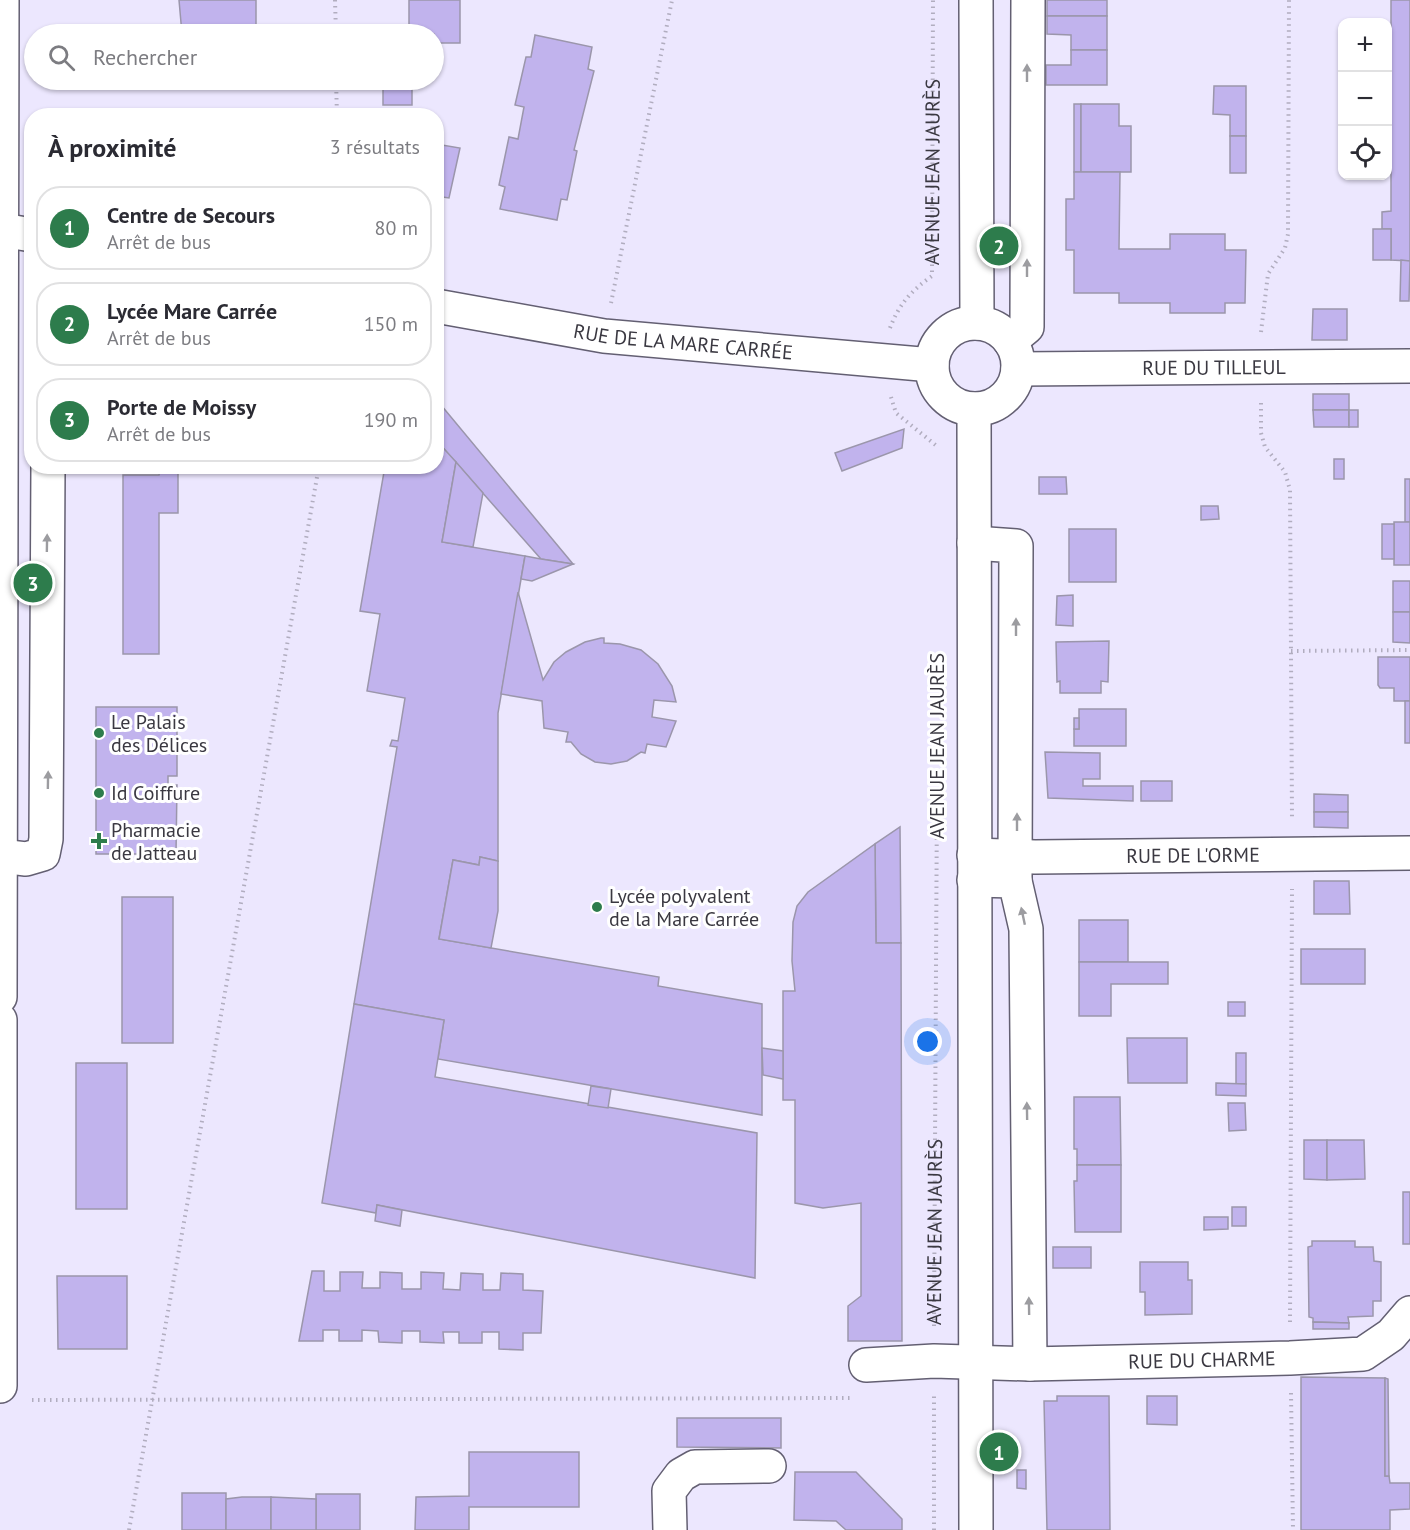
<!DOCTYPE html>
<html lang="fr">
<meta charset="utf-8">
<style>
:root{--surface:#fff;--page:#f2f2f3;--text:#2b2b33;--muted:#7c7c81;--line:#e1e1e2;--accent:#2d7c4c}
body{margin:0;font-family:"PT Sans",sans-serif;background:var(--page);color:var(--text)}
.controls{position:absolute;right:18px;top:18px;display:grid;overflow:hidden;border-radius:12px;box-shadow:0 2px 4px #0004}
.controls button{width:54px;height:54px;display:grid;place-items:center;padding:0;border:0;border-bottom:2px solid var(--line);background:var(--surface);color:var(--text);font:30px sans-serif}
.you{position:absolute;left:928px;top:1042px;width:21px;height:21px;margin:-15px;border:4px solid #fff;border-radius:50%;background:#1a73e8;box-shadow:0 0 0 9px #1a73e833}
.badge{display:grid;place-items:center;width:39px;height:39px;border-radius:50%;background:var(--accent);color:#fff;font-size:20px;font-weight:700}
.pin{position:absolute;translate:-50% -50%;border:3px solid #fff;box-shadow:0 2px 6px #0006}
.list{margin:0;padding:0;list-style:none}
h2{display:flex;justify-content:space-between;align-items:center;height:78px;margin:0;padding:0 24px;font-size:26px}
h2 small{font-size:20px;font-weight:400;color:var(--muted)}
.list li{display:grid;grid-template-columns:39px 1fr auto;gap:18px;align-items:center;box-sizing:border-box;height:84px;margin:0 12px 12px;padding:0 12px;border:2px solid var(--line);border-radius:24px}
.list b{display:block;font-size:22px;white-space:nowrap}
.list p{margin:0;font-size:20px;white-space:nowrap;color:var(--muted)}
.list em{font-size:20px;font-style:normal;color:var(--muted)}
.icon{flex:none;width:33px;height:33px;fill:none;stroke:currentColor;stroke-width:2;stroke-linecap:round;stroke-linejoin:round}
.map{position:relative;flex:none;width:1410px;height:1530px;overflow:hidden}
.search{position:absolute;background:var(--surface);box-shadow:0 2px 4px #0004;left:24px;top:24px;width:420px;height:66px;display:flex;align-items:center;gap:15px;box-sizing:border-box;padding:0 21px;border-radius:33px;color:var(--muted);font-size:22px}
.panel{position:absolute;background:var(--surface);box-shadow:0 2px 4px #0004;left:24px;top:108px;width:420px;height:366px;border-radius:24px}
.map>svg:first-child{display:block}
</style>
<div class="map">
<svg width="1410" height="1530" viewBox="0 0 1410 1530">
<rect width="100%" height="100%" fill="#ece7fe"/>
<g fill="#c1b3ed" stroke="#9b96ab" stroke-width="1.5">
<polygon points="179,0 256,0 256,34 182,34"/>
<polygon points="409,0 460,0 460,43 434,43 434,34 409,34"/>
<rect x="1047" y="0" width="60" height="16"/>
<polygon points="1391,0 1410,0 1410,261 1391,260 1391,229 1382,229 1382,212 1391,211 1391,151 1388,151 1388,132 1391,132 1391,73 1388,73 1388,54 1391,54"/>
<polygon points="1047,16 1107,16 1107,50 1071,50 1071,35 1047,34"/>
<polygon points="535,35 592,47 588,69 594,71 574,150 577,151 567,200 561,199 557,220 500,209 505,187 499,185 509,137 518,139 524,107 515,105 526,57 531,57"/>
<polygon points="1071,50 1107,50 1107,85 1046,85 1046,65 1071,65"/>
<rect x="383" y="80" width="29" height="25"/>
<polygon points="1214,86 1246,86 1246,136 1230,136 1230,115 1213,114"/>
<rect x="1074" y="104" width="7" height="68"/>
<polygon points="1081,104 1119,104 1119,126 1131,126 1131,172 1081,172"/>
<rect x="1230" y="136" width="16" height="37"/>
<polygon points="436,144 460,148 449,198 436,196"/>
<polygon points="1074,172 1120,172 1119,249 1170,249 1170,234 1225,234 1225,250 1246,250 1245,303 1225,303 1225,313 1170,313 1170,303 1119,303 1119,293 1074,293 1074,250 1066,250 1066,199 1074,199"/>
<rect x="1373" y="229" width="18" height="31"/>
<polygon points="1401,260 1410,261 1409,301 1400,301"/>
<polygon points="1313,309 1347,309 1347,340 1312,340"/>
<rect x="1313" y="394" width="36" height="16"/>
<polygon points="436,399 573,564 541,559 436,440"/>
<polygon points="1313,410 1349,410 1349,427 1314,427"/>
<rect x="1349" y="410" width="9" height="17"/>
<polygon points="904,429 902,448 842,471 835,453"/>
<polygon points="436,440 456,462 442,542 525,556 498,713 498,861 480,857 479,865 453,860 439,939 659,977 658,986 762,1004 762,1115 438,1059 444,1020 354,1004 397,747 390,746 392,740 398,741 405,698 367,691 380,614 360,611 385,466 436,466"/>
<rect x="1334" y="459" width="10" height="20"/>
<polygon points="456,462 483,493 473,547 442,542"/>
<polygon points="160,469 178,469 178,513 159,513 159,654 123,654 123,475 159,475"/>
<polygon points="1039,477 1066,477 1067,494 1039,494"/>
<rect x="1405" y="479" width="5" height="43"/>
<polygon points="1201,506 1218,506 1219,519 1201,520"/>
<rect x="1394" y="522" width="16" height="43"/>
<rect x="1382" y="524" width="12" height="35"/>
<rect x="1069" y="529" width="47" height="53"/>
<polygon points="525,556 541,559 573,564 532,581 521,579"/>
<rect x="1393" y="581" width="17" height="31"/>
<polygon points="518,592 543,680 554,662 566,652 585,642 601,638 604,638 604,643 620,644 641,650 658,664 672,686 676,702 654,700 652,717 676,721 666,747 647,744 645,753 641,752 627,761 611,764 595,762 581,754 571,742 566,742 568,732 544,728 542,701 501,694"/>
<polygon points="1073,595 1073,626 1056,625 1057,596"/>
<polygon points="1393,612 1410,612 1410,643 1393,642"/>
<polygon points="1109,641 1108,682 1101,681 1101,693 1060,693 1060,681 1057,682 1056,642"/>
<polygon points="1378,657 1410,657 1410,701 1394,701 1394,688 1380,688 1378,685"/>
<rect x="1405" y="701" width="5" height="42"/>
<polygon points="96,707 177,707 177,776 168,776 168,785 177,785 176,854 96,854"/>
<polygon points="1079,709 1126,709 1126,746 1074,746 1074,729 1079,729"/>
<rect x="1074" y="718" width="5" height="11"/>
<polygon points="1045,752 1100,753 1100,779 1083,779 1083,786 1133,786 1133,801 1048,798"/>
<rect x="1141" y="781" width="31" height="20"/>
<polygon points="1314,794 1348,795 1348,812 1314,812"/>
<polygon points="1314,812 1348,812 1348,828 1314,827"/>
<polygon points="900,827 901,943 876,943 875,844"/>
<polygon points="875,844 876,943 901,943 902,1341 848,1341 848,1306 861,1296 861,1203 823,1208 795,1203 795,1100 783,1100 783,991 795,991 792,961 793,922 797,906 808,892"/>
<polygon points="480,857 498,861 498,911 491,948 439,939 453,860 479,865"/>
<polygon points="1314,881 1349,881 1350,914 1314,914"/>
<rect x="122" y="897" width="51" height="146"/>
<rect x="1079" y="920" width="49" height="42"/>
<rect x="1301" y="949" width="64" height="35"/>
<polygon points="1079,962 1168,962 1168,984 1111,984 1111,1016 1079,1016"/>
<rect x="1228" y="1002" width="17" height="14"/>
<polygon points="354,1004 444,1020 435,1077 757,1133 755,1278 377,1205 376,1213 322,1203"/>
<polygon points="1127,1038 1187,1038 1187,1083 1128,1083"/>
<polygon points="762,1048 783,1051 783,1079 763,1075"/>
<rect x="1236" y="1053" width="10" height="31"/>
<rect x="76" y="1063" width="51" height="146"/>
<polygon points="1216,1083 1246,1084 1246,1096 1216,1095"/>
<polygon points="591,1086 611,1089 608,1108 588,1105"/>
<polygon points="1074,1097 1120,1097 1121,1165 1077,1165 1077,1149 1074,1149"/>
<polygon points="1228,1103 1245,1103 1246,1130 1229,1131"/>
<polygon points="1304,1140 1327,1140 1327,1180 1304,1179"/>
<polygon points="1327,1140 1364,1140 1365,1179 1327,1180"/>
<polygon points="1077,1165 1121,1165 1121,1232 1075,1232 1074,1181 1077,1181"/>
<rect x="1403" y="1192" width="7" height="52"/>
<polygon points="377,1205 402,1210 400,1226 375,1221"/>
<rect x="1232" y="1207" width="14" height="19"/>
<polygon points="1204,1217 1228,1217 1228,1229 1204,1230"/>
<polygon points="1312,1241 1355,1241 1355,1247 1373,1247 1374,1261 1381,1262 1381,1301 1373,1301 1373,1316 1348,1317 1349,1323 1313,1322 1313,1318 1309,1317 1308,1247 1312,1246"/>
<rect x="1053" y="1247" width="38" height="21"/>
<polygon points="1140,1262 1188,1262 1188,1280 1192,1280 1192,1314 1145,1315 1145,1292 1140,1292"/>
<polygon points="312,1271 324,1271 324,1291 340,1291 340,1272 363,1272 362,1288 380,1288 380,1272 402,1273 402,1289 421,1289 421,1272 444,1273 443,1289 460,1290 461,1273 483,1274 483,1290 500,1290 501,1273 523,1274 523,1290 543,1291 541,1333 523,1333 523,1350 499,1349 499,1332 482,1332 482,1343 459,1343 459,1332 443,1332 444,1343 420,1342 420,1331 402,1331 402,1343 379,1342 378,1331 362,1330 362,1341 339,1341 339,1330 323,1330 323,1341 299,1341"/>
<polygon points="57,1276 127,1276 127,1349 58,1349"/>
<polygon points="1313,1322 1349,1323 1349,1329 1313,1329"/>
<polygon points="1301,1377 1385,1378 1385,1476 1389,1476 1390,1483 1410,1483 1410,1509 1390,1510 1390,1530 1301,1530"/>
<polygon points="1385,1378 1388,1379 1389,1476 1385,1476"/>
<polygon points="1057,1396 1109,1396 1110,1530 1047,1530 1044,1401 1057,1401"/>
<polygon points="1147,1396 1177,1396 1177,1425 1147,1424"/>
<polygon points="677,1418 781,1418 781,1448 677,1447"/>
<polygon points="469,1452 579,1452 579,1507 469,1507 469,1530 415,1530 416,1497 469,1496"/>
<polygon points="1017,1470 1026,1470 1026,1489 1017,1488"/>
<polygon points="795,1472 856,1472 902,1519 902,1530 846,1530 836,1521 794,1520"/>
<rect x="182" y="1493" width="44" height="37"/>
<rect x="316" y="1494" width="44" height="36"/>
<polygon points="242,1497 271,1497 271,1530 226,1530 226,1499"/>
<polygon points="271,1497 316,1499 316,1530 271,1530"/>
</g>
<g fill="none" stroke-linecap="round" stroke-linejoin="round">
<defs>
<g id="minor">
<polyline points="976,0 977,323"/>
<polyline points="2,230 32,235"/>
<path id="s3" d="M436 306 604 336 932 365"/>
<circle cx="975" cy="366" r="43"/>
<polyline points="1010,341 1027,327 1028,0"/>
<path id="s4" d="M1018 369 1410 366"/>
<polyline points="974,409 976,1530"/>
<polyline points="974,543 1016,546 1015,879"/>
<path id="s5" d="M974 855 1035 857 1410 853"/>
<polyline points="0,856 26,859 43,854 46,839 48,466"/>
<polyline points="974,880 1015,881 1026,929 1030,1364"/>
<polyline points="0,997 2,0"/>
<polyline points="0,1020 0,1386"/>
<path id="s6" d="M866 1365 934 1361 1030 1364 1290 1358 1363 1354 1391 1335 1410 1313"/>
<polyline points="670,1530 669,1491 681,1475 695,1467 769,1466"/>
</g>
</defs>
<use href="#minor" stroke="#635f72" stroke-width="36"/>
<g stroke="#b1adbf" stroke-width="4" stroke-dasharray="1.5 4.5" stroke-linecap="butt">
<polyline points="335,0 336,34"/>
<polyline points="336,80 337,116"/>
<polyline points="611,303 672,0"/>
<path id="s1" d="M890 328C899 304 912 290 932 276L933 0"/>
<polyline points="1261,332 1268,274 1285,248 1288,234 1289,0"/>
<polyline points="891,397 896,413 938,447"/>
<polyline points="1261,403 1261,433 1265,447 1285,472 1290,490 1292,818"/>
<polyline points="1291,651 1410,650"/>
<polyline points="1290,1322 1292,889"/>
<path id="s2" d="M934 1326 937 790"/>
<polyline points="1291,1393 1293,1530"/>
<polyline points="32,1400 852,1398"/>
<polyline points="129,1530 319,466"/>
<polyline points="934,1530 934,1396"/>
</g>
<use href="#minor" stroke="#fff" stroke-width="33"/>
</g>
<defs><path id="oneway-solid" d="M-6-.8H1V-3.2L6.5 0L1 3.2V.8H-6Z" transform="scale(1.5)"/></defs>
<g fill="#9c9ca0">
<use href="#oneway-solid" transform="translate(1027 73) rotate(-90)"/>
<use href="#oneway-solid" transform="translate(1027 268) rotate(-90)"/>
<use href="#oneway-solid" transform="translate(47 543) rotate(-89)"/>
<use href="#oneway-solid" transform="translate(1016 627) rotate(-90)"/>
<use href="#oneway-solid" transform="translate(48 780) rotate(-89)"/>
<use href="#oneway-solid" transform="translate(1017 822) rotate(-90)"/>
<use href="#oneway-solid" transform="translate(1023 916) rotate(-102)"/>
<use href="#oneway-solid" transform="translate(1027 1111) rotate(-91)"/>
<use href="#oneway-solid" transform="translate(1029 1306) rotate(-91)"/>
</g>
<g fill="#2d7c4c" stroke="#fff" stroke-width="2">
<circle cx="99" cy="733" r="6"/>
<circle cx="99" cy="793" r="6"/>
<path d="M96 832h6v6h6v6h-6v6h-6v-6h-6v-6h6z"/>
<circle cx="597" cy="907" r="6"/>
</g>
<g text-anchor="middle" stroke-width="6" stroke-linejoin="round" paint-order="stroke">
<g font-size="20" fill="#3a3841" stroke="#fff">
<text dy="7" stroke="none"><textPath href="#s1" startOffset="172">AVENUE JEAN JAURÈS</textPath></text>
<text dy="7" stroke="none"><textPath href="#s3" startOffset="250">RUE DE LA MARE CARRÉE</textPath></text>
<text dy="7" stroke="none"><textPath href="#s4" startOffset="196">RUE DU TILLEUL</textPath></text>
<text transform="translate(937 746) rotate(-90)" y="7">AVENUE JEAN JAURÈS</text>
<text dy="7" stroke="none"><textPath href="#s5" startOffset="219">RUE DE L'ORME</textPath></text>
<text dy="7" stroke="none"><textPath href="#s2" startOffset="94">AVENUE JEAN JAURÈS</textPath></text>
<text dy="7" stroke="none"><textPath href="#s6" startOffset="336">RUE DU CHARME</textPath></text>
</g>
<g font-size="20" fill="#3a3841" stroke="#fff" text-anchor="start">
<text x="111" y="729">Le Palais<tspan x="111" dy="23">des Délices</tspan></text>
<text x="111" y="800">Id Coiffure</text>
<text x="111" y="837">Pharmacie<tspan x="111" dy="23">de Jatteau</tspan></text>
<text x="609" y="903">Lycée polyvalent<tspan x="609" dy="23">de la Mare Carrée</tspan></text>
</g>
</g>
</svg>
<div class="controls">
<button>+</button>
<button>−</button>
<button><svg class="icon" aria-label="locate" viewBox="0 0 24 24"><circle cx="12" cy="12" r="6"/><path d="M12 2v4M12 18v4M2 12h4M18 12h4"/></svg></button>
</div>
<div class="you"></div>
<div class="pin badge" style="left:999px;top:1452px">1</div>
<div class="pin badge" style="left:999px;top:246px">2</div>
<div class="pin badge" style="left:33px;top:583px">3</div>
<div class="search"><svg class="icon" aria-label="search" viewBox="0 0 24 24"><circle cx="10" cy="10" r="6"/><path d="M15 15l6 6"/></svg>Rechercher</div>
<section class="panel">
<h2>À proximité<small>3 résultats</small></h2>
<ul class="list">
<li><span class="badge">1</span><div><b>Centre de Secours</b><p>Arrêt de bus</p></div><em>80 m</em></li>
<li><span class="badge">2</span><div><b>Lycée Mare Carrée</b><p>Arrêt de bus</p></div><em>150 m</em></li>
<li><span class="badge">3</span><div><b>Porte de Moissy</b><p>Arrêt de bus</p></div><em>190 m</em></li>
</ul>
</section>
</div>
